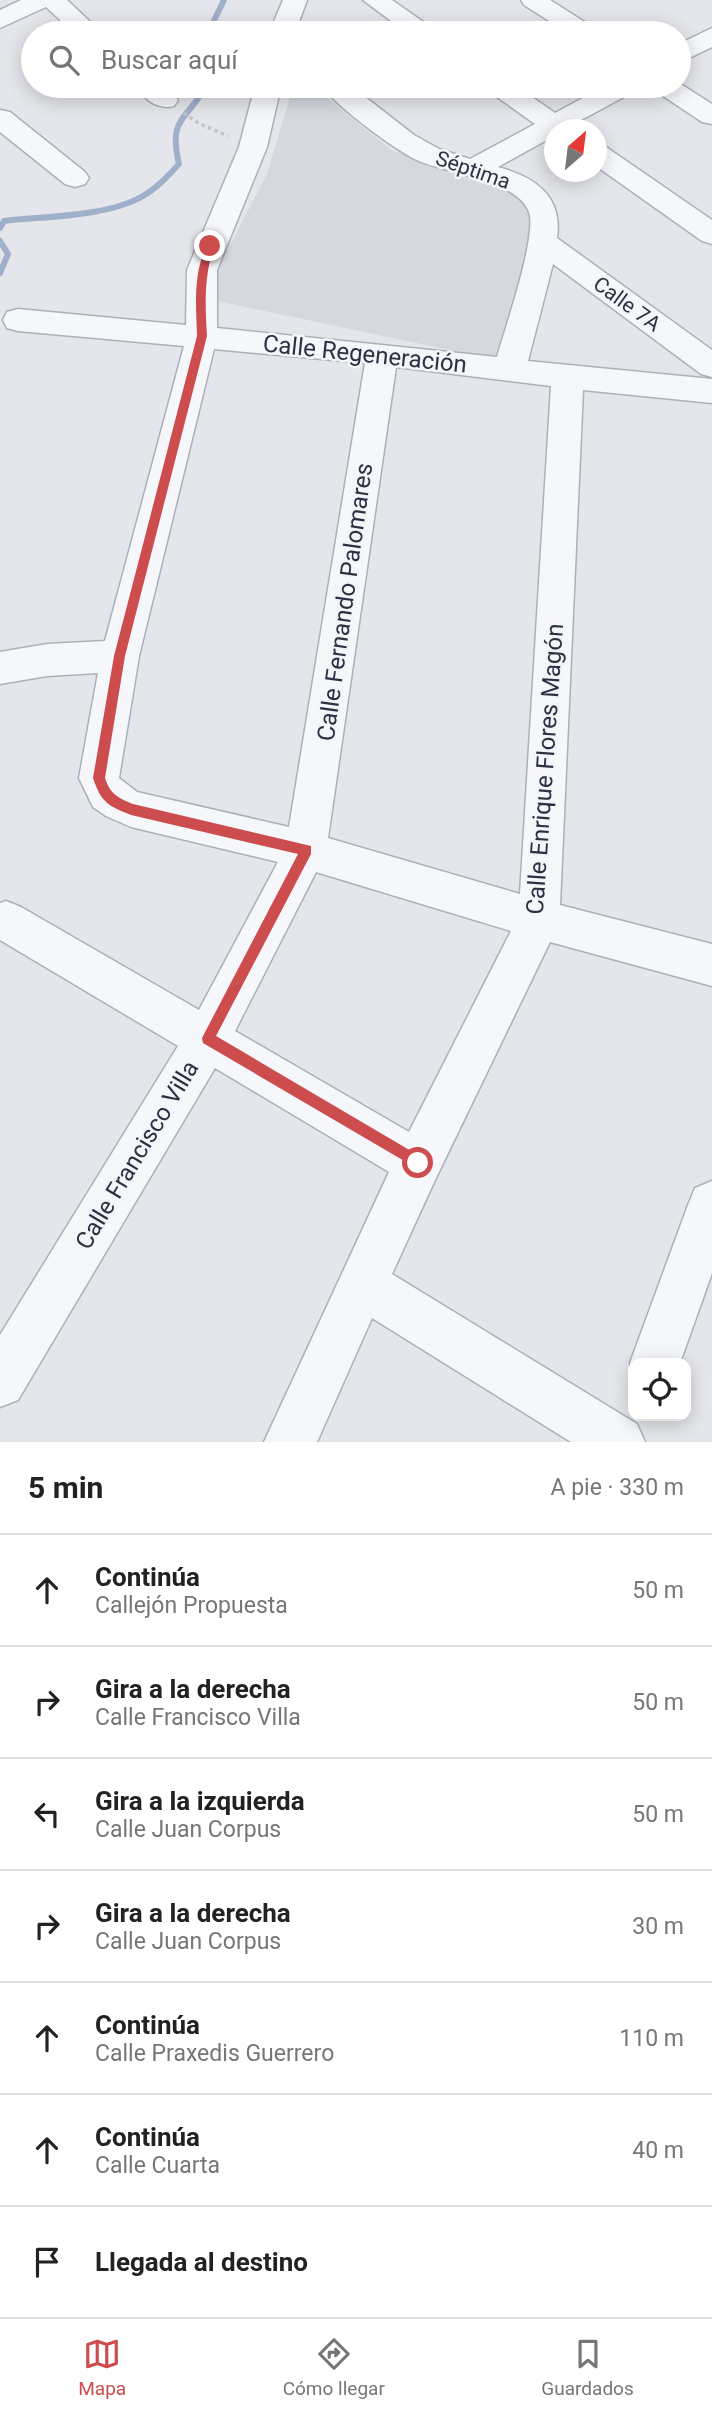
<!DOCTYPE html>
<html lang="es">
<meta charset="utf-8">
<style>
:root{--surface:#fff;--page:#f2f2f2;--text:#222;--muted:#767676;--line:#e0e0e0;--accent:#cd4c4e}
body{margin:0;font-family:Roboto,sans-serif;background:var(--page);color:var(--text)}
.controls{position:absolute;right:21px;bottom:21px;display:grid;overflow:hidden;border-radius:14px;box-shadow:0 4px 18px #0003}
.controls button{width:63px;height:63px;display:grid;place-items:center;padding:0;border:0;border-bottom:2px solid var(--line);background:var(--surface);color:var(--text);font:35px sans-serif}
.compass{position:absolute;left:544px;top:119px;width:63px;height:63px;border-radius:50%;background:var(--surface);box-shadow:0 4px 18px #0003;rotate:28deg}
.stop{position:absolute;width:21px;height:21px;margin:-16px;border:5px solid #cd4c4e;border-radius:50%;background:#fff}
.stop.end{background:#cd4c4e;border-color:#fff;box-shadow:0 2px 7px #0008}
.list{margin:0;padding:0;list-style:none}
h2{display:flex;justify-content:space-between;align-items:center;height:91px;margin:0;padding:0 28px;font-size:30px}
h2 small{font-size:23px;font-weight:400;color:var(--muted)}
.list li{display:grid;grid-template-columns:46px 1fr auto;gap:21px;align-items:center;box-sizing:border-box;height:112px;padding:0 28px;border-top:2px solid var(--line)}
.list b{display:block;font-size:26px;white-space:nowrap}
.list p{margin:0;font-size:23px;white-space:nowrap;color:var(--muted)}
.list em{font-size:23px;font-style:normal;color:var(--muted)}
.icon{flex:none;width:38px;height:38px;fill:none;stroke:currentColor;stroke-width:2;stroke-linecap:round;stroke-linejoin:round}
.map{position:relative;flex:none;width:712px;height:1442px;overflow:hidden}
.search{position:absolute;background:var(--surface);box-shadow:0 4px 18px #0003;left:21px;right:21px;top:21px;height:77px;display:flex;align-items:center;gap:18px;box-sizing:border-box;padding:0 24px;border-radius:38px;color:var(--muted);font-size:26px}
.sheet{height:875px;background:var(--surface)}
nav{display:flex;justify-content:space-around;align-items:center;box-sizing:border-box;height:98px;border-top:2px solid var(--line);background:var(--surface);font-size:19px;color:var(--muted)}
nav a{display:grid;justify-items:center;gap:4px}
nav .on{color:var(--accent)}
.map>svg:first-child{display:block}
</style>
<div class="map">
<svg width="712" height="1442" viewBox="0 0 712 1442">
<rect width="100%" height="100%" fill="#e4e6eb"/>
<polygon fill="#d6d8e0" points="302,86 312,86 393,151 500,181 539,210 497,360 203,298 267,174 291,94"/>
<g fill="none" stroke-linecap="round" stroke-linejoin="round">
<g stroke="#a0afca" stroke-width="6">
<polyline points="208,33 224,0"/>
<path d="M0 228 4 221C45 216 107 217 143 196 157 188 168 176 179 164 168 117 186 122 206 86"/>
<polyline points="0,241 8,254 0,273"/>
</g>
<defs>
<g id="minor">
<polygon points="21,0 67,0 102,33 74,33 46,7 0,28 0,10"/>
<polygon points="283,0 307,0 295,33 269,33"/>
<polygon points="363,0 392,0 432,28 436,33 407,33"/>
<polygon points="521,0 550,0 594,28 598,33 568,33 524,5"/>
<polygon points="712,28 712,47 679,63 679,44"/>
<polygon points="679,83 712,104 712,124 702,122 657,92 653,86 679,86"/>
<path d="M136 86H165L178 100 174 106C158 110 145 100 136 86Z"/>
<path d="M255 86H281L267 147 217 270V328L497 357C506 326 534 244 530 216 524 181 446 173 419 161 396 151 336 106 322 86H351L414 135 439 149 470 159 535 124 490 92 486 86H516L555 113 605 86H637L633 92 572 125 575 130H554V136L498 167C535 177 563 196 557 238L712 350V377L701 374 553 264 528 361 712 379V403L583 390 560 905 712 944V986L550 942 435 1180 392 1274 637 1424 645 1442H571L372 1318 317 1442H264L389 1172 215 1068 18 1400 0 1407V1335L178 1046 0 940V903L6 901 21 907 199 1010 278 862 131 827 106 816 93 807 79 778 98 673 47 676 0 684V652L47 644 105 641 184 346 18 331 7 328 3 320 7 312 18 309 186 325 187 270 239 147ZM214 349 365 363 289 827 137 792 119 778 139 656ZM396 367 551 386 520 894 328 838ZM316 872 511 931 409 1132 235 1031Z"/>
<polygon points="0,110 10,112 85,172 89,178 85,184 75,187 65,184 0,132"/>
<polygon points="596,145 606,147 712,220 712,244 702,241 596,166"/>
<polygon points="712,1181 712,1273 680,1363 633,1363 633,1372 630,1363 688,1205 695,1188"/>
</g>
</defs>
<use href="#minor" stroke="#acb0b9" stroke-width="3"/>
<polyline stroke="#c1c4cb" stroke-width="3.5" stroke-dasharray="3.5 3.5" stroke-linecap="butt" points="184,113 200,124 228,136"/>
<use href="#minor" fill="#f6f7fa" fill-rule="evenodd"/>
</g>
<path fill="#cd4c4e" d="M207 244 214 246C204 277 205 304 207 336L125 656 105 778C110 794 118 798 133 804L311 846V854L216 1036 423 1158 425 1163 418 1169 203 1043 202 1038 298 854 131 815C108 806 101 802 93 778L114 656 197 336C196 304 193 274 207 244Z"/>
<g text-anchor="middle" stroke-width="5" stroke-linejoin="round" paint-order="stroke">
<g font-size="21" fill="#2b3144" stroke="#f3f5f8">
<text transform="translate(473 170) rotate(19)" y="7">Séptima</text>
<text transform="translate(627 304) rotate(36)" y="7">Calle 7A</text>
</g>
<g font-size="24" fill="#2b3144" stroke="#f3f5f8">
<text transform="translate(365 354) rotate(6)" y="8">Calle Regeneración</text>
<text transform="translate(345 602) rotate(-82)" y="8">Calle Fernando Palomares</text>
<text transform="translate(545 769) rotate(-86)" y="8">Calle Enrique Flores Magón</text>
<text transform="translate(137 1155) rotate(-59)" y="8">Calle Francisco Villa</text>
</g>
</g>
</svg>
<div class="controls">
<button><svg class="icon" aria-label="locate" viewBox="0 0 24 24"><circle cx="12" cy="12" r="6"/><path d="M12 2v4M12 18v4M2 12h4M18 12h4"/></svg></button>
</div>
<svg class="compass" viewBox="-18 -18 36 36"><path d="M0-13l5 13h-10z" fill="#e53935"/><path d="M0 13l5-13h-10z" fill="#767676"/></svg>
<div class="stop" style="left:418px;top:1163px"></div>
<div class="stop end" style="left:210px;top:246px"></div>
<div class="search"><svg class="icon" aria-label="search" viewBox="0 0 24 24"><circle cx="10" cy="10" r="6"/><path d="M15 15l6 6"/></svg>Buscar aquí</div>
</div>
<section class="sheet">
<h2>5 min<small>A pie · 330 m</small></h2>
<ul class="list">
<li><svg class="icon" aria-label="ahead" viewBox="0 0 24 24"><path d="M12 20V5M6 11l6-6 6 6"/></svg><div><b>Continúa</b><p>Callejón Propuesta</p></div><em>50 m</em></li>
<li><svg class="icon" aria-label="right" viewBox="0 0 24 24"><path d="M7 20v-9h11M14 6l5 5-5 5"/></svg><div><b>Gira a la derecha</b><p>Calle Francisco Villa</p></div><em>50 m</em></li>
<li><svg class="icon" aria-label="left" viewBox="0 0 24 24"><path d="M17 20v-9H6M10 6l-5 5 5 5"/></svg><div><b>Gira a la izquierda</b><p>Calle Juan Corpus</p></div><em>50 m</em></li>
<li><svg class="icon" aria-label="right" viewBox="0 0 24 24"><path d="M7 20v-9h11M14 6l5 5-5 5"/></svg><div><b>Gira a la derecha</b><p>Calle Juan Corpus</p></div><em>30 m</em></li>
<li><svg class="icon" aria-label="ahead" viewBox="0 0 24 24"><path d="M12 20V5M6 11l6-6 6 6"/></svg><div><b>Continúa</b><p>Calle Praxedis Guerrero</p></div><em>110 m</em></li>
<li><svg class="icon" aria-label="ahead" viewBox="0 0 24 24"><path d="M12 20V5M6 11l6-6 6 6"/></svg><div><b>Continúa</b><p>Calle Cuarta</p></div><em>40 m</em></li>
<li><svg class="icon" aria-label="arrive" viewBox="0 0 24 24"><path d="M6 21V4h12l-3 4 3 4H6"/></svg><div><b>Llegada al destino</b></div></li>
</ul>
</section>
<nav>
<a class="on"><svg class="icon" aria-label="map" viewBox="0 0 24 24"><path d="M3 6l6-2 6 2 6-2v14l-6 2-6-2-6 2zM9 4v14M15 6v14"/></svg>Mapa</a>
<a><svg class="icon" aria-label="directions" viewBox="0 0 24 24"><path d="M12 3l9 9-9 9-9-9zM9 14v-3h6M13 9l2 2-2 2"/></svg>Cómo llegar</a>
<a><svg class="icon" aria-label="saved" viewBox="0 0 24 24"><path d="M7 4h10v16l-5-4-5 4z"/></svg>Guardados</a>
</nav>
